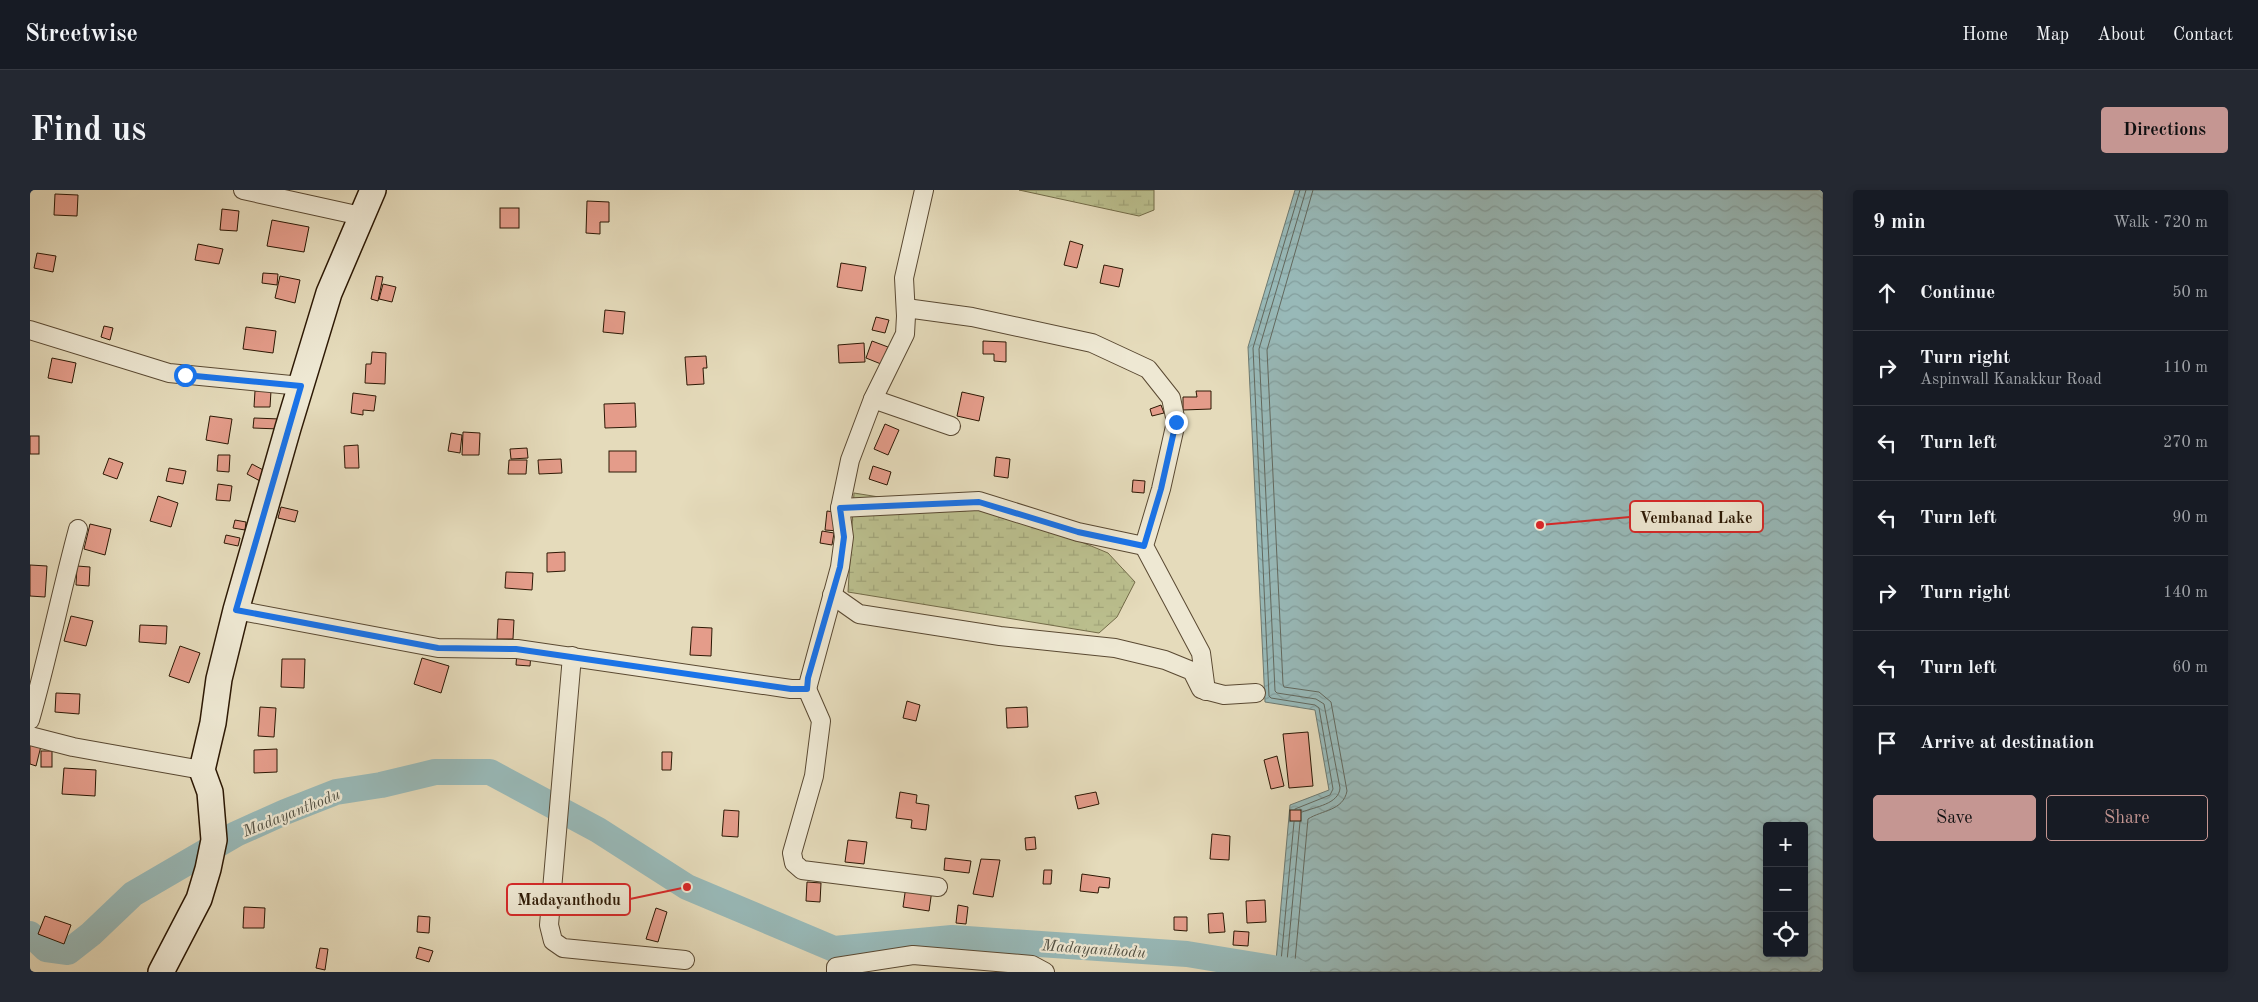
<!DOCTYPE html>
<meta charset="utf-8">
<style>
:root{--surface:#171b24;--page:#242831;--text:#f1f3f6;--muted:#9ea1a6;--line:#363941;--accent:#c59692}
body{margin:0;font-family:"Old Standard TT",serif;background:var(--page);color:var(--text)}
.controls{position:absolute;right:15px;bottom:15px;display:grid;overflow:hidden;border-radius:5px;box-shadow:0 2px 8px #0003}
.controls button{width:45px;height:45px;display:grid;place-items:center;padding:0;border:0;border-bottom:1px solid var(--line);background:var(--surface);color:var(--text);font:25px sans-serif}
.stop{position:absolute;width:15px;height:15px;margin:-11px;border:4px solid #1a73e8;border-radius:50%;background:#fff}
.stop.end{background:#1a73e8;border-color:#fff;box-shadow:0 1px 5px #0008}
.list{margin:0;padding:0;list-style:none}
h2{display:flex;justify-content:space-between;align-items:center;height:65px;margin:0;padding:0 20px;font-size:21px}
h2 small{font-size:16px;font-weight:400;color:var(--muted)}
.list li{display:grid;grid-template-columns:32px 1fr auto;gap:15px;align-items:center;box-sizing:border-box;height:75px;padding:0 20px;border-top:1px solid var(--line)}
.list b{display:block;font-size:19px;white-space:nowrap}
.list p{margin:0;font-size:16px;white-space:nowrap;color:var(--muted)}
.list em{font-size:16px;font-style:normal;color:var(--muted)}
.actions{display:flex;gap:10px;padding:15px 20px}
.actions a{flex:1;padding:11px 0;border:1px solid var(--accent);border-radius:5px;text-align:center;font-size:18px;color:var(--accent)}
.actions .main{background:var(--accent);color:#111}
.icon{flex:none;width:28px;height:28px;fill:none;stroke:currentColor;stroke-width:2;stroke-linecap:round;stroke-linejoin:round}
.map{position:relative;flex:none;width:1793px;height:782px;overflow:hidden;border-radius:5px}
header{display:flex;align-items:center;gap:30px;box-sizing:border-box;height:70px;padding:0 25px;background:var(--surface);border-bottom:1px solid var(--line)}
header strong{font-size:24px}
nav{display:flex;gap:28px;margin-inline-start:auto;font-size:18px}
.intro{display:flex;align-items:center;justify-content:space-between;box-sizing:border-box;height:120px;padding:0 30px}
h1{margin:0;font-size:35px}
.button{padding:12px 22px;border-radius:5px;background:var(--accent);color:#111;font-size:18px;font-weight:700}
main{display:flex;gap:30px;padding:0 30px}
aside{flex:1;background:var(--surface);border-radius:5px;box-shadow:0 2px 8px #0003}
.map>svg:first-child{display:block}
</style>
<header>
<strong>Streetwise</strong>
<nav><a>Home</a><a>Map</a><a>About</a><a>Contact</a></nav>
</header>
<div class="intro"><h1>Find us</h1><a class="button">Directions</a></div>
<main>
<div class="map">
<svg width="1793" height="782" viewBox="0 0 1793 782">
<defs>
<pattern id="wetland-marsh" width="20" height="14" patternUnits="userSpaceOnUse" patternTransform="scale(1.25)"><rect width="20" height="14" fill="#babe8d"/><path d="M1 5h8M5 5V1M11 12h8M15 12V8" fill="none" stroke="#a0a378"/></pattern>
<pattern id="water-waves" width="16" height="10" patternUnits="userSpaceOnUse" patternTransform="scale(1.25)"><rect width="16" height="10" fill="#98b9b8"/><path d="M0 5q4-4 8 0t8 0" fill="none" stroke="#839e9d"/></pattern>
</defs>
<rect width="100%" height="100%" fill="#e5dbbb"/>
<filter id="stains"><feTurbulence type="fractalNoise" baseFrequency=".004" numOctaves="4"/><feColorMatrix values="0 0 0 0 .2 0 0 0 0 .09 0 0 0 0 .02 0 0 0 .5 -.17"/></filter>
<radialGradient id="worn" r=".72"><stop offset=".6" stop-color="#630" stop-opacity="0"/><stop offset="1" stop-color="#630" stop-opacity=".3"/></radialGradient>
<g fill="url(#wetland-marsh)" stroke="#736b48">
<polygon points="989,0 1124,0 1124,20 1109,26"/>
<polygon points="824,303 899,315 970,318 1078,363 1105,392 1087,427 1069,443 818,402"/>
</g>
<path fill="url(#water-waves)" stroke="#6d7970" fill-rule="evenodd" d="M1265 0H1793V782H1245L1260 615 1299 600 1285 520 1235 512 1218 157ZM1737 636H1774V763H1737Z"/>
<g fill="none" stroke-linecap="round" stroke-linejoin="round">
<g stroke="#62685e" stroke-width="1">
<polyline points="1265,619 1300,605 1303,599 1289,518 1285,515 1241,508 1239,506 1223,158 1270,0"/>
<path d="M1272 622C1285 617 1309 614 1310 598L1294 514 1286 509 1247 503 1245 501 1229 159 1276 0"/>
<polyline points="1250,782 1264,632"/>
<polyline points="1256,782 1270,632"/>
<path d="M1264 782 1278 629C1292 620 1313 621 1317 601L1301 512 1289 502 1254 497 1253 494 1237 160 1283 0"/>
</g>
<polyline stroke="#98b9b8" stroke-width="26" points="0,744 16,759 38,762 61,744 103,704 206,644 255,622 306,602 351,595 405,582 460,582 568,640 657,697 804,759 922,748 1157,764 1267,782"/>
</g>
<g fill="#e49c8a" stroke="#2c1804">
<polygon points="25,4 48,5 47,26 24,25"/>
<polygon points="557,11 579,12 579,32 570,32 570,44 556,43"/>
<rect x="470" y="18" width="19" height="20"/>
<polygon points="192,19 209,21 207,41 190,40"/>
<polygon points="242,30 279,37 274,62 237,56"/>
<polygon points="1040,51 1053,55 1047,78 1034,75"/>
<polygon points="168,54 193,59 189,74 165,70"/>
<polygon points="7,63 26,66 23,82 4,78"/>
<polygon points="811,73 836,77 832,101 807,97"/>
<polygon points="1074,75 1093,79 1089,97 1070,93"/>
<polygon points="233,83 248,84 247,95 232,93"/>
<polygon points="250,86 270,90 265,113 245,108"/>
<polygon points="346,86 353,87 348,111 341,109"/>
<polygon points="353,94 366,97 362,112 349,109"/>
<polygon points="575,120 595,122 593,144 573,142"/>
<polygon points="846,127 859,130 855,143 842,140"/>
<polygon points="74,136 83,138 80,150 71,147"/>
<polygon points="216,137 246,141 243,163 213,159"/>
<polygon points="842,151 858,157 851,174 836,168"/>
<polygon points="953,151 976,152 976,172 964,171 964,164 953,164"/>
<polygon points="834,153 835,172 809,173 808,155"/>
<polygon points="342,162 356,163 355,194 335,193 336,174 341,174"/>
<polygon points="676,166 677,178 673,178 674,194 657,195 655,167"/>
<polygon points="22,168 46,173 42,193 18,188"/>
<polygon points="225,201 241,201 240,217 224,217"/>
<polygon points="1166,201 1181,201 1181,219 1153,220 1153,207 1167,207"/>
<polygon points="932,202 954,207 949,231 927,226"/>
<polygon points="323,203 346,206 344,221 333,220 333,225 321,223"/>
<polygon points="605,213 606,237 575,238 574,214"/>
<polygon points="1131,215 1134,223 1122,226 1120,219"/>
<polygon points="180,226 202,229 198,254 176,250"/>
<polygon points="224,228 250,229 249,239 223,238"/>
<polygon points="855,234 869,240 858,265 844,259"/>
<polygon points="433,242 450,243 449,265 432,265"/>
<polygon points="421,243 432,245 430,263 418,261"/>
<rect x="0" y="246" width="9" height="18"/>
<polygon points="328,255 329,278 315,278 314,256"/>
<polygon points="497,258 498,268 481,269 480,259"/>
<rect x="579" y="261" width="27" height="21"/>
<polygon points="188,265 200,265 199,282 187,281"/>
<polygon points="966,267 980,269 978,288 964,286"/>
<polygon points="79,268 93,273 87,289 73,284"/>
<polygon points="531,269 532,283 509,284 508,270"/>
<polygon points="479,270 497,270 496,284 478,284"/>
<polygon points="222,274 235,281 230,291 217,284"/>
<polygon points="843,276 861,282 857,295 839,289"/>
<polygon points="139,278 156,281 153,294 136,291"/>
<polygon points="1103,290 1115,291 1114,303 1102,302"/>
<polygon points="188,294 202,296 200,311 186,310"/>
<polygon points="128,306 148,313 141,337 120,331"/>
<polygon points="251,317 268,321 265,332 248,328"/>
<polygon points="797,321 811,323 809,341 795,340"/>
<polygon points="205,330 216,332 215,340 203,338"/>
<polygon points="60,334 81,339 75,365 54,359"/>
<polygon points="792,341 804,343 802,355 790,353"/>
<polygon points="196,345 210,348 208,356 194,353"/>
<polygon points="535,362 535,381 517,382 517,363"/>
<polygon points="0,375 17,376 15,407 0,406"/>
<polygon points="47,376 60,377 59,396 46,395"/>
<polygon points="476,382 503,383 502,400 475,398"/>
<polygon points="41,426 63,431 56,456 34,451"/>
<polygon points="468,429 484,430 483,449 467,449"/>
<polygon points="110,435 137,436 136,454 109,452"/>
<polygon points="662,437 682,438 681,466 660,465"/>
<polygon points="150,456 170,463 159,493 139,486"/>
<polygon points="487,461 501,463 500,476 486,475"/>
<polygon points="392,468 419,476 411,503 384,494"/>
<polygon points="252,469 275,469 274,498 251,497"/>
<polygon points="26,503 50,504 49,524 25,522"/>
<polygon points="877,511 890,515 886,531 873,528"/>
<polygon points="230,517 246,518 244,547 228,546"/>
<polygon points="997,517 998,537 977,538 976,518"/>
<polygon points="1278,542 1283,596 1259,598 1253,544"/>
<polygon points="0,553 11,556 6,576 0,574"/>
<polygon points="247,559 247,582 224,583 224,560"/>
<rect x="11" y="561" width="11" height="16"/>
<polygon points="632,562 642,562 641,580 632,580"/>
<polygon points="1247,566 1254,596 1241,599 1234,570"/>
<polygon points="34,578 66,580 65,606 32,604"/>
<polygon points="870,602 887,605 886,613 899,615 896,640 881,638 882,630 866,628"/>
<polygon points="1066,602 1069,614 1048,619 1045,606"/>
<polygon points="694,620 709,621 708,647 692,646"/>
<rect x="1260" y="620" width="11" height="11"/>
<polygon points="1182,644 1200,646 1199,670 1180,669"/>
<polygon points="1005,647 1006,659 996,660 995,648"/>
<polygon points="818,650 837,652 834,674 815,672"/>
<polygon points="915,668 941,671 939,683 914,680"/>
<polygon points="951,669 970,670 963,707 943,704"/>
<polygon points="1014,680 1022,680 1021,694 1013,694"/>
<polygon points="1052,684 1080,688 1079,698 1069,697 1068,703 1050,701"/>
<polygon points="777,692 791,693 790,712 776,711"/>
<polygon points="876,696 902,700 899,721 873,717"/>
<polygon points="1235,710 1236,732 1217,733 1216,711"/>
<polygon points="928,715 938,717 936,734 926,733"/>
<polygon points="214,717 235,718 234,738 213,738"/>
<polygon points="626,718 637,722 628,752 616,749"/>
<polygon points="1193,723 1195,742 1179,743 1178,724"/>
<polygon points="15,726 41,735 34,754 8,744"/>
<polygon points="388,726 400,727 399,743 387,742"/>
<polygon points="1144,727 1157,727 1157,741 1144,740"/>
<polygon points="1204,741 1219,742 1218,756 1203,755"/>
<polygon points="389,757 403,761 399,772 386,768"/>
<polygon points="290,758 298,759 295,780 286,778"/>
</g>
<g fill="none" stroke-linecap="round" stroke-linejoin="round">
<defs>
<g id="street">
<polyline points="213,0 331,26"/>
<polyline points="876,118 942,127 1062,153 1118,179 1141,208 1146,232 1131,299 1114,356 1171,463 1176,501"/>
<polyline points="0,140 139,183 271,196"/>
<polyline points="843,209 921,236"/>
<polyline points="810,318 949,311 1048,342 1114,356"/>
<polyline points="802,405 829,424 970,446 1085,458 1135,470 1162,481 1171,499 1194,505 1226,503"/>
<polyline points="206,420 408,458 487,459 761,499 777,499 810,377 814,347 810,318 820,270 843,209 875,144 876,126 874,88 894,0"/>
<polyline points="542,466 519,735 523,751 533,758 655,770"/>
<polyline points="777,499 791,531 784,586 762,663 764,673 772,680 908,697"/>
<path d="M0 530C18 467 31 402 48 339"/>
<polyline points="0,546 43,557 172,580"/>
<polyline points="806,782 806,777 883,765 1002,775 1015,782"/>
</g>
<polyline id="secondary" points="131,782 169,709 178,679 184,650 180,602 172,580 183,533 189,489 206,420 258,238 299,103 343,0"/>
</defs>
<use href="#street" stroke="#5a4932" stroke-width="20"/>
<use href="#secondary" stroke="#2c1804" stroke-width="28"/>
<use href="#street" stroke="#eee8d3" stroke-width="18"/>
<use href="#secondary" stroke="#eee8d3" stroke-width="25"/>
</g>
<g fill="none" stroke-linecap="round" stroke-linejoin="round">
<polyline stroke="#1a73e8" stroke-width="6" points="155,185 271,196 206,420 408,458 486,459 761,499 777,499 778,488 810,377 814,347 810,318 949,312 1048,342 1114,356 1131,299 1146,232"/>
</g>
<g text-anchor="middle" stroke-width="4.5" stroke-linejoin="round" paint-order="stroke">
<g font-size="16" font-style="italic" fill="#525043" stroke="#eee8d3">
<text transform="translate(261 622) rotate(-22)" y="6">Madayanthodu</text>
<text transform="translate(1064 758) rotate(4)" y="6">Madayanthodu</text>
</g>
</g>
<path fill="none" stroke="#d62828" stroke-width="2" d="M1510 335L1600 327M657 697L600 709"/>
<g fill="#d62828" stroke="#eee8d3" stroke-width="2">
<circle cx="1510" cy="335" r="5"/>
<circle cx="657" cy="697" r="5"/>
</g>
<g fill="#eee8d3" stroke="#d62828" stroke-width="2">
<rect x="1600" y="311" width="133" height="31" rx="5"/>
<rect x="477" y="694" width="123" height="31" rx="5"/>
</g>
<g font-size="16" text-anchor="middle" font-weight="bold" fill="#2c1804">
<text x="1666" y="333">Vembanad Lake</text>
<text x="539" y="715">Madayanthodu</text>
</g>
<rect width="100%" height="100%" filter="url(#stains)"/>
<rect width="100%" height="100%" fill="url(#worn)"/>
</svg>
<div class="controls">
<button>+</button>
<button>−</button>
<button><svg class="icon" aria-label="locate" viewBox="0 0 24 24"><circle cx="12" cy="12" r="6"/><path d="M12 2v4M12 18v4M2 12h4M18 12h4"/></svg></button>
</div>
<div class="stop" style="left:155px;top:185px"></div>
<div class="stop end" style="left:1146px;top:232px"></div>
</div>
<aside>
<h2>9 min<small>Walk · 720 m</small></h2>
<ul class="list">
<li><svg class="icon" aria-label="ahead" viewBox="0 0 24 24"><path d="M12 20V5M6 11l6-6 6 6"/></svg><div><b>Continue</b></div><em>50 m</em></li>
<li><svg class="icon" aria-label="right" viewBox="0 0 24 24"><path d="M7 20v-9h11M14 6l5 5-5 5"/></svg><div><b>Turn right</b><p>Aspinwall Kanakkur Road</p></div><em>110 m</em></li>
<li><svg class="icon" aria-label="left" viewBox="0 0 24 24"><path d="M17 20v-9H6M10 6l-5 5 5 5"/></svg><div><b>Turn left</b></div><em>270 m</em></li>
<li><svg class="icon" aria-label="left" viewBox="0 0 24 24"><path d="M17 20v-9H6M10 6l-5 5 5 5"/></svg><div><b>Turn left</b></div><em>90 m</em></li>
<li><svg class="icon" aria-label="right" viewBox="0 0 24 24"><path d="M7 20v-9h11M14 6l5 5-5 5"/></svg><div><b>Turn right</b></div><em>140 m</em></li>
<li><svg class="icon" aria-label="left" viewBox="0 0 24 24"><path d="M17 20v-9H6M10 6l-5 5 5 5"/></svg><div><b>Turn left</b></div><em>60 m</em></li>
<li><svg class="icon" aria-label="arrive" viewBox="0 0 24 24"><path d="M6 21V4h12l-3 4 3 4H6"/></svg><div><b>Arrive at destination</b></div></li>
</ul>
<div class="actions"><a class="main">Save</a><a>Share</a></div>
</aside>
</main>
